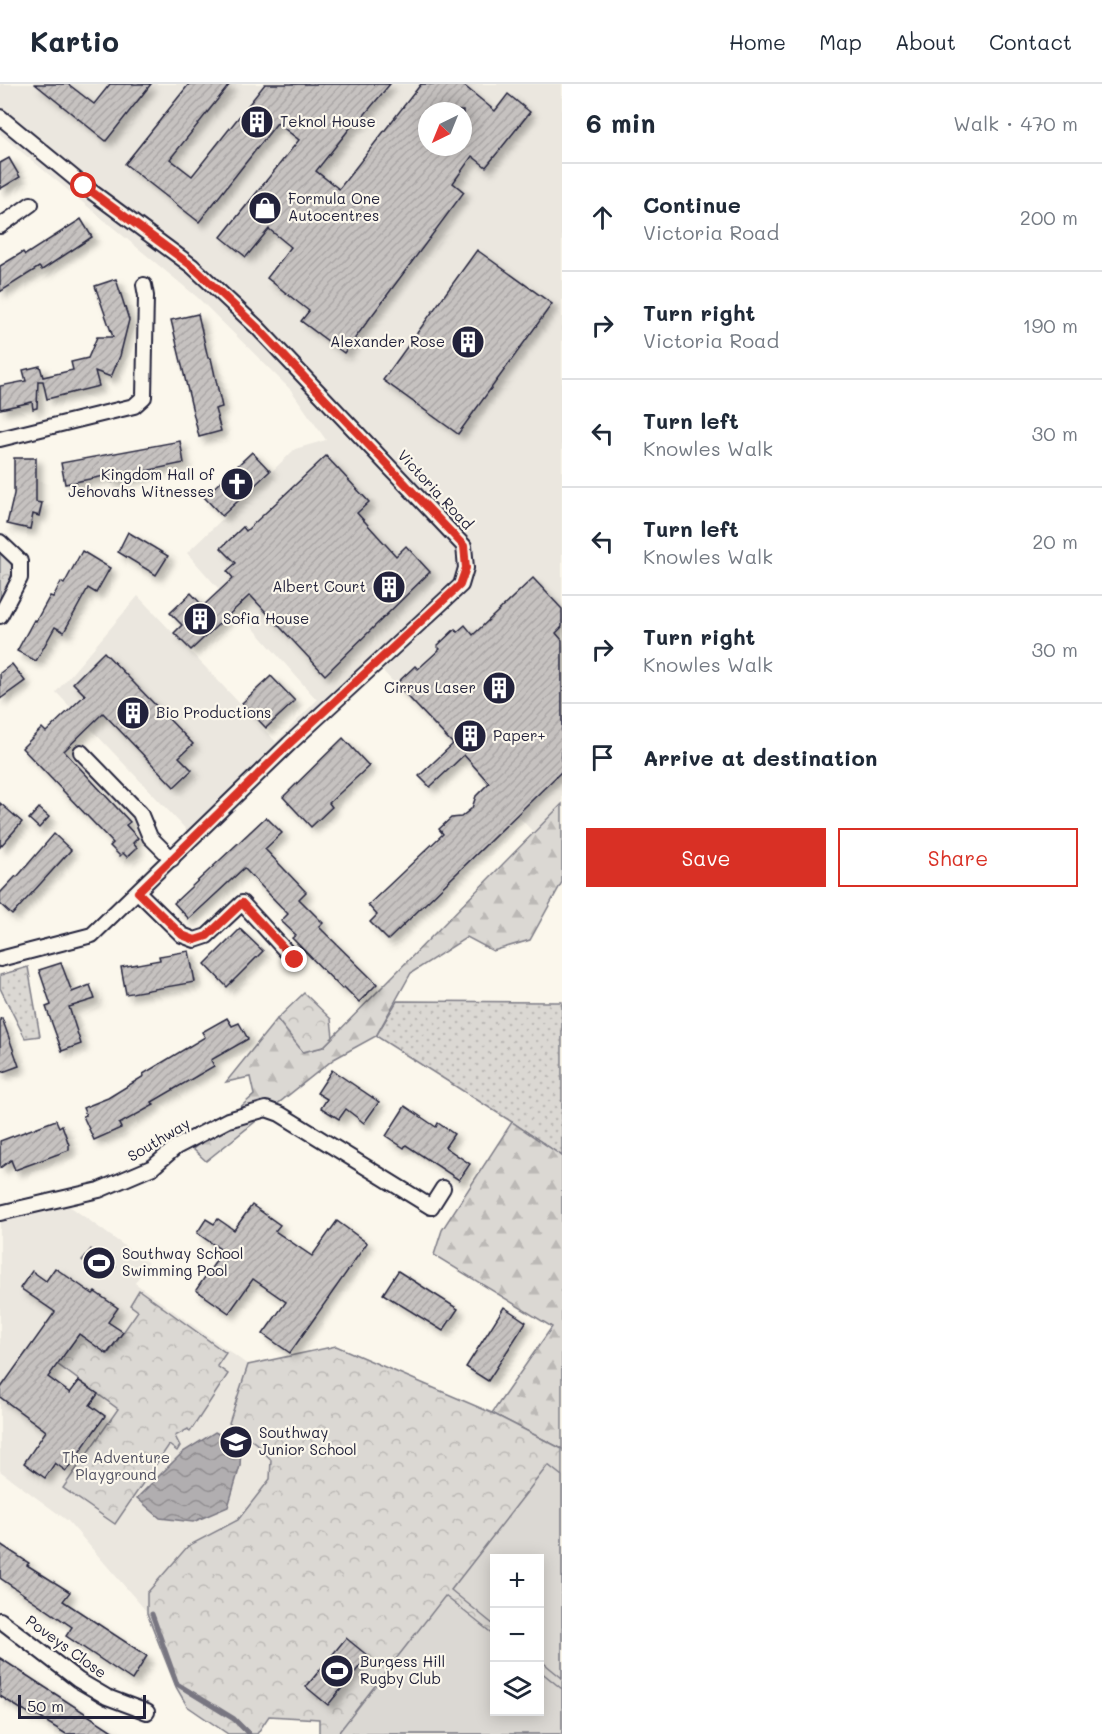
<!DOCTYPE html>
<meta charset="utf-8">
<style>
:root{--surface:#fff;--page:#f6f6f7;--text:#1f2937;--muted:#747a83;--line:#e0e1e3;--accent:#d93025}
body{margin:0;font-family:Mali,sans-serif;background:var(--page);color:var(--text)}
.controls{position:absolute;right:18px;bottom:18px;display:grid;overflow:hidden;border-radius:0px;box-shadow:0 3px 15px #0003}
.controls button{width:54px;height:54px;display:grid;place-items:center;padding:0;border:0;border-bottom:2px solid var(--line);background:var(--surface);color:var(--text);font:30px sans-serif}
.compass{position:absolute;left:418px;top:18px;width:54px;height:54px;border-radius:50%;background:var(--surface);box-shadow:0 3px 15px #0003;rotate:223deg}
.scale{position:absolute;left:18px;bottom:15px;width:128px;box-sizing:border-box;padding-left:6px;border:3px solid #22223b;border-top:0;font-size:16px;line-height:21px;white-space:nowrap;color:#22223b;-webkit-text-stroke:4px #fbf7ec;paint-order:stroke}
.stop{position:absolute;width:18px;height:18px;margin:-14px;border:4px solid #d93025;border-radius:50%;background:#fff}
.stop.end{background:#d93025;border-color:#fff;box-shadow:0 2px 6px #0008}
.list{margin:0;padding:0;list-style:none}
h2{display:flex;justify-content:space-between;align-items:center;height:78px;margin:0;padding:0 24px;font-size:26px}
h2 small{font-size:20px;font-weight:400;color:var(--muted)}
.list li{display:grid;grid-template-columns:39px 1fr auto;gap:18px;align-items:center;box-sizing:border-box;height:108px;padding:0 24px;border-top:2px solid var(--line)}
.list b{display:block;font-size:22px;white-space:nowrap}
.list p{margin:0;font-size:20px;white-space:nowrap;color:var(--muted)}
.list em{font-size:20px;font-style:normal;color:var(--muted)}
.actions{display:flex;gap:12px;padding:18px 24px}
.actions a{flex:1;padding:14px 0;border:2px solid var(--accent);border-radius:0px;text-align:center;font-size:21px;color:var(--accent)}
.actions .main{background:var(--accent);color:#fff}
.icon{flex:none;width:33px;height:33px;fill:none;stroke:currentColor;stroke-width:2;stroke-linecap:round;stroke-linejoin:round}
.map{position:relative;flex:none;width:562px;height:1650px;overflow:hidden}
header{display:flex;align-items:center;gap:36px;box-sizing:border-box;height:84px;padding:0 30px;background:var(--surface);border-bottom:2px solid var(--line)}
header strong{font-size:28px}
nav{display:flex;gap:33px;margin-inline-start:auto;font-size:21px}
main{display:flex}
aside{flex:1;background:var(--surface)}
.map>svg:first-child{display:block}
</style>
<header>
<strong>Kartio</strong>
<nav><a>Home</a><a>Map</a><a>About</a><a>Contact</a></nav>
</header>
<main>
<div class="map">
<svg width="562" height="1650" viewBox="0 0 562 1650">
<defs>
<pattern id="grass-dots" width="8" height="8" patternUnits="userSpaceOnUse" patternTransform="scale(1.5)"><rect width="8" height="8" fill="#dbd8d3"/><path d="M2 2h.1M6 6h.1" fill="none" stroke="#bcb9b6" stroke-width="1.8" stroke-linecap="round"/></pattern>
<pattern id="forest-firs" width="22" height="20" patternUnits="userSpaceOnUse" patternTransform="scale(1.5)"><rect width="22" height="20" fill="#dbd8d3"/><path d="M5 1l3.5 6h-7zM16 11l3.5 6h-7z" fill="#bcb9b6"/></pattern>
<pattern id="park-crowns" width="20" height="18" patternUnits="userSpaceOnUse" patternTransform="scale(1.5)"><rect width="20" height="18" fill="#dbd8d3"/><path d="M2 6a3 3 0 1 1 6 0M12 15a3 3 0 1 1 6 0" fill="none" stroke="#bcb9b6"/></pattern>
<pattern id="water-waves" width="16" height="10" patternUnits="userSpaceOnUse" patternTransform="scale(1.5)"><rect width="16" height="10" fill="#b1aeb0"/><path d="M0 5q4-4 8 0t8 0" fill="none" stroke="#908d90"/></pattern>
<pattern id="building-hatch" width="6" height="6" patternUnits="userSpaceOnUse" patternTransform="scale(1.5)"><rect width="6" height="6" fill="#c6c2c0"/><path d="M-1 1l2-2M0 6l6-6M5 7l2-2" fill="none" stroke="#aaa6a6"/></pattern>
<filter id="shadow"><feDropShadow dx="5.5" dy="5.5" stdDeviation="3" flood-color="#0004"/></filter>
</defs>
<rect width="100%" height="100%" fill="#fbf7ec"/>
<filter id="ink" filterUnits="userSpaceOnUse"><feTurbulence type="fractalNoise" baseFrequency=".0167" numOctaves="2"/><feDisplacementMap in="SourceGraphic" scale="12" xChannelSelector="R" yChannelSelector="G"/><feConvolveMatrix kernelMatrix="1 2 1 2 8 2 1 2 1" color-interpolation-filters="sRGB"/></filter>
<g filter="url(#ink)">
<g fill="#ebe7df" fill-rule="evenodd">
<path d="M0 0H562V720L534 749 381 585 260 694 198 758 56 608 138 512 276 658 317 616 187 469 295 365 326 356 291 306 197 213 0 50ZM427 27H463V63H427Z"/>
<polygon points="64,1118 148,1179 135,1199 248,1281 336,1262 269,1632 257,1650 228,1650 187,1622 176,1603 147,1528 68,1437 0,1387 0,1140 2,1137"/>
</g>
<g fill="url(#grass-dots)" stroke="#7e7d87" stroke-width="1.5">
<polygon points="28,883 40,952 25,954 0,904 0,891"/>
<polygon points="397,917 562,918 562,1072 512,1038 376,952"/>
</g>
<g fill="url(#forest-firs)" stroke="#7e7d87" stroke-width="1.5">
<polygon points="562,720 562,798 530,856 493,867 467,853 411,889 376,952 334,975 206,1077 193,1065 254,1011 250,993 226,998 277,935 303,968 323,963"/>
<polygon points="512,1038 562,1072 562,1365 492,1329 552,1243 434,1171 442,1146"/>
</g>
<g fill="url(#park-crowns)" stroke="#7e7d87" stroke-width="1.5" fill-rule="evenodd">
<path d="M0 465C21 482 11 495 0 515Z"/>
<polygon points="304,909 331,935 333,953 323,963 303,968 277,935"/>
<polygon points="139,1206 226,1269 217,1282 228,1290 190,1348 188,1345 175,1352 180,1362 177,1367 169,1361 115,1440 63,1404 118,1325 57,1280 79,1250 108,1270 138,1227 130,1221"/>
<path d="M336 1262 492 1329 562 1365V1650H319V1635L269 1632 257 1650H228L187 1622 176 1603 147 1529V1509L188 1462 238 1436 270 1395 271 1376 258 1361 229 1339 248 1281ZM494 1474H540V1628H494Z"/>
</g>
<g fill="#dbd8d3" stroke="#7e7d87" stroke-width="1.5">
<polygon points="548,1381 562,1392 562,1594 540,1576 540,1474 494,1474 494,1541 451,1506"/>
<polygon points="445,1512 494,1551 494,1628 540,1628 540,1587 562,1605 562,1650 341,1650 339,1648"/>
</g>
<g fill="url(#water-waves)" stroke="#787681" stroke-width="1.5">
<polygon points="91,1165 116,1183 108,1194 82,1176"/>
<polygon points="215,1348 241,1363 240,1382 228,1423 193,1438 160,1434 137,1414 183,1368"/>
</g>
<g fill="none" stroke-linecap="round" stroke-linejoin="round">
<polyline stroke="#787681" stroke-width="5" points="152,1530 177,1600 234,1635 249,1650"/>
</g>
<g fill="url(#building-hatch)" stroke="#22223b" stroke-width="1.5" fill-rule="evenodd" filter="url(#shadow)">
<polygon points="35,0 68,0 94,20 110,0 151,0 106,57"/>
<path d="M189 0H230L170 75 192 92 265 0H390L356 41 354 39 316 87 339 105 421 0H462L495 27 508 10 530 28 486 83 472 72 453 99 464 108 344 269 301 237 309 227 267 194 291 163 269 145 246 173 221 153 299 56 277 39 199 138 125 80ZM427 27H463V63H427Z"/>
<polygon points="9,74 20,93 0,105 0,79"/>
<polygon points="81,135 92,153 42,186 39,183 0,208 0,182 23,168 25,171"/>
<polygon points="477,166 552,220 458,350 383,296"/>
<polygon points="116,195 129,236 120,272 111,293 95,287 99,302 47,315 43,297 38,297 37,324 33,325 32,318 0,325 0,302 26,297 23,286 40,282 43,293 73,286 71,278 88,274 97,253 113,253 95,202"/>
<polygon points="198,230 208,274 211,274 222,323 215,325 221,347 199,353 171,236"/>
<polygon points="180,357 184,379 145,387 146,390 111,398 109,391 65,400 61,379"/>
<polygon points="252,368 270,387 222,432 204,413"/>
<polygon points="326,372 369,418 357,429 396,472 406,462 430,488 325,591 250,511 191,566 174,549 182,541 170,529 191,509 203,522 233,494 227,487 236,479 221,464 243,443 246,447"/>
<polygon points="14,374 36,374 36,418 42,419 39,432 33,430 30,445 7,440 14,410"/>
<polygon points="128,448 168,472 156,491 118,468"/>
<polygon points="82,467 110,484 96,509 88,504 64,548 55,543 36,577 17,567 34,536 36,537 50,512 53,513 61,498 64,500"/>
<polygon points="533,494 562,525 562,543 556,549 562,556 562,687 388,856 370,838 377,831 368,821 443,750 439,745 451,734 461,733 472,724 476,712 489,699 464,671 430,703 419,692 453,660 396,600 415,582 418,585 440,565 437,562 455,545 457,548 465,541 473,551"/>
<polygon points="104,568 193,660 179,673 192,686 174,703 103,629 64,667 130,738 126,741 138,754 133,759 137,764 127,773 123,769 120,772 110,762 113,759 22,664 42,644 46,648 85,611 73,599"/>
<polygon points="12,580 25,597 0,615 0,589"/>
<polygon points="271,592 295,617 266,644 242,619"/>
<polygon points="343,654 369,682 329,719 332,723 311,743 283,713"/>
<polygon points="0,719 22,738 0,763"/>
<polygon points="39,724 49,733 39,744 29,735"/>
<polygon points="266,733 282,749 265,765 306,808 299,815 323,839 319,843 377,900 359,918 344,903 342,905 292,854 296,851 281,837 288,830 244,784 189,835 174,819"/>
<polygon points="54,750 71,766 12,831 0,820 0,809 16,792 17,793"/>
<polygon points="240,845 263,867 227,903 205,880"/>
<polygon points="189,867 195,898 126,910 121,883 160,876 159,872"/>
<polygon points="61,879 72,908 90,901 95,915 69,923 81,960 62,967 46,923 51,921 39,886"/>
<polygon points="2,934 19,982 0,989 0,935"/>
<polygon points="227,934 232,942 239,939 248,955 211,976 214,982 152,1018 154,1021 119,1040 121,1044 94,1056 83,1032 86,1031 83,1024 108,1014 144,992 143,990 205,953 202,948"/>
<polygon points="332,986 379,1018 364,1039 346,1025 339,1035 321,1024 327,1015 317,1009"/>
<polygon points="405,1022 436,1043 438,1039 454,1050 445,1063 470,1080 459,1096 406,1061 404,1064 386,1052"/>
<polygon points="56,1036 59,1043 62,1041 69,1061 69,1066 15,1086 11,1076 0,1084 0,1057"/>
<polygon points="252,1121 280,1141 275,1147 312,1172 337,1137 367,1159 290,1269 263,1250 286,1218 253,1195 229,1229 196,1206 223,1167 197,1149 206,1135 214,1140 218,1135 234,1146"/>
<polygon points="55,1184 93,1210 95,1208 118,1224 108,1238 123,1248 107,1270 79,1250 48,1293 70,1309 79,1297 98,1310 90,1321 105,1332 66,1387 55,1379 45,1394 24,1379 46,1347 0,1313 0,1305 55,1228 20,1204 32,1187 46,1197"/>
<polygon points="398,1187 458,1225 443,1247 383,1210"/>
<polygon points="504,1223 526,1238 488,1297 466,1283"/>
<polygon points="0,1460 29,1479 27,1481 70,1508 63,1517 147,1572 132,1596 66,1552 72,1543 0,1494"/>
<polygon points="346,1554 368,1572 328,1621 306,1603"/>
<polygon points="0,1574 60,1613 117,1650 66,1650 34,1630 32,1632 0,1612"/>
</g>
<g fill="none" stroke-linecap="round" stroke-linejoin="round">
<defs>
<g id="minor">
<polyline points="0,33 84,102 192,182 258,244 464,462 466,484 461,501 289,660 92,851 0,875"/>
<polyline points="0,142 31,120"/>
<polyline points="0,355 134,322 144,313 146,212 144,201"/>
<polyline points="0,458 20,477 20,494 0,532"/>
<polyline points="81,668 140,729 150,753 172,775"/>
<polyline points="138,808 182,851 195,856 207,852 242,819 295,877"/>
<polyline points="0,1129 99,1106 153,1083 176,1063 228,1036 266,1025 280,1030 431,1123 443,1104"/>
<polyline points="0,1536 78,1596 107,1613 147,1628"/>
</g>
</defs>
<use href="#minor" stroke="#22223b" stroke-width="18"/>
<use href="#minor" stroke="#fbf7ec" stroke-width="14"/>
</g>
</g>
<g fill="none" stroke-linecap="round" stroke-linejoin="round" filter="url(#ink)">
<polyline stroke="#d93025" stroke-width="8" points="84,102 192,182 258,244 464,462 466,484 460,501 289,660 138,808 182,851 195,856 207,852 242,819 295,876"/>
</g>
<defs>
<symbol id="building-disc" viewBox="-11 -11 22 22"><circle r="9.5" fill="#22223b" stroke="#fbf7ec"/><path d="M-4-6H4V6H1V3H-1V6H-4ZM-2.5-4.3h1.7v1.8h-1.7ZM.8-4.3h1.7v1.8H.8ZM-2.5-1h1.7V.8h-1.7ZM.8-1h1.7V.8H.8Z" fill="#fff"/></symbol>
<symbol id="shop-disc" viewBox="-11 -11 22 22"><circle r="9.5" fill="#22223b" stroke="#fbf7ec"/><path d="M-5-2.5h2.3a2.7 3.5 0 0 1 5.4 0H5L5.5 6h-11ZM-1.5-2.5h3a1.5 2.3 0 0 0-3 0Z" fill="#fff"/></symbol>
<symbol id="church-disc" viewBox="-11 -11 22 22"><circle r="9.5" fill="#22223b" stroke="#fbf7ec"/><path d="M-1.2-6h2.4v3.5h3.3v2.4h-3.3V6h-2.4V-.1h-3.3v-2.4h3.3Z" fill="#fff"/></symbol>
<symbol id="stadium-disc" viewBox="-11 -11 22 22"><circle r="9.5" fill="#22223b" stroke="#fbf7ec"/><path d="M0-5a6.5 5 0 1 0 0 10a6.5 5 0 1 0 0-10ZM-3.5-1.8h7v3.6h-7Z" fill="#fff"/></symbol>
<symbol id="school-disc" viewBox="-11 -11 22 22"><circle r="9.5" fill="#22223b" stroke="#fbf7ec"/><path d="M0-5L7-2L0 1L-7-2ZM-4 1L0 2.5L4 1V4Q0 6-4 4Z" fill="#fff"/></symbol>
</defs>
<g fill-rule="evenodd">
<use href="#building-disc" x="238" y="19" width="38" height="38"/>
<use href="#shop-disc" x="246" y="105" width="38" height="38"/>
<use href="#building-disc" x="449" y="239" width="38" height="38"/>
<use href="#church-disc" x="218" y="381" width="38" height="38"/>
<use href="#building-disc" x="370" y="484" width="38" height="38"/>
<use href="#building-disc" x="181" y="516" width="38" height="38"/>
<use href="#building-disc" x="480" y="585" width="38" height="38"/>
<use href="#building-disc" x="114" y="610" width="38" height="38"/>
<use href="#building-disc" x="451" y="633" width="38" height="38"/>
<use href="#stadium-disc" x="80" y="1160" width="38" height="38"/>
<use href="#school-disc" x="217" y="1339" width="38" height="38"/>
<use href="#stadium-disc" x="318" y="1568" width="38" height="38"/>
</g>
<g text-anchor="middle" stroke-width="4.5" stroke-linejoin="round" paint-order="stroke">
<g font-size="15" fill="#22223b" stroke="#fbf7ec" text-anchor="start">
<text x="280" y="43">Teknol House</text>
<text x="288" y="120">Formula One<tspan x="288" dy="17">Autocentres</tspan></text>
<text x="445" y="263" text-anchor="end">Alexander Rose</text>
<text x="214" y="396" text-anchor="end">Kingdom Hall of<tspan x="214" dy="17">Jehovahs Witnesses</tspan></text>
<text x="366" y="508" text-anchor="end">Albert Court</text>
<text x="223" y="540">Sofia House</text>
<text x="476" y="609" text-anchor="end">Cirrus Laser</text>
<text x="156" y="634">Bio Productions</text>
<text x="493" y="657">Paper+</text>
<text x="122" y="1175">Southway School<tspan x="122" dy="17">Swimming Pool</tspan></text>
<text x="259" y="1354">Southway<tspan x="259" dy="17">Junior School</tspan></text>
<text x="360" y="1583">Burgess Hill<tspan x="360" dy="17">Rugby Club</tspan></text>
</g>
<g font-size="15" fill="#22223b" stroke="#fbf7ec">
<text transform="translate(435 406) rotate(47)" y="5">Victoria Road</text>
<text transform="translate(159 1056) rotate(-31)" y="5">Southway</text>
<text transform="translate(66 1563) rotate(36)" y="5">Poveys Close</text>
</g>
<g font-size="15" fill="#505061" stroke="#fbf7ec">
<text x="116" y="1379">The Adventure<tspan x="116" dy="17">Playground</tspan></text>
</g>
</g>
</svg>
<div class="controls">
<button>+</button>
<button>−</button>
<button><svg class="icon" aria-label="layers" viewBox="0 0 24 24"><path d="M12 4l9 5-9 5-9-5zM3 14l9 5 9-5"/></svg></button>
</div>
<svg class="compass" viewBox="-18 -18 36 36"><path d="M0-13l5 13h-10z" fill="#e53935"/><path d="M0 13l5-13h-10z" fill="#747a83"/></svg>
<div class="scale">50 m</div>
<div class="stop" style="left:84px;top:102px"></div>
<div class="stop end" style="left:295px;top:876px"></div>
</div>
<aside>
<h2>6 min<small>Walk · 470 m</small></h2>
<ul class="list">
<li><svg class="icon" aria-label="ahead" viewBox="0 0 24 24"><path d="M12 20V5M6 11l6-6 6 6"/></svg><div><b>Continue</b><p>Victoria Road</p></div><em>200 m</em></li>
<li><svg class="icon" aria-label="right" viewBox="0 0 24 24"><path d="M7 20v-9h11M14 6l5 5-5 5"/></svg><div><b>Turn right</b><p>Victoria Road</p></div><em>190 m</em></li>
<li><svg class="icon" aria-label="left" viewBox="0 0 24 24"><path d="M17 20v-9H6M10 6l-5 5 5 5"/></svg><div><b>Turn left</b><p>Knowles Walk</p></div><em>30 m</em></li>
<li><svg class="icon" aria-label="left" viewBox="0 0 24 24"><path d="M17 20v-9H6M10 6l-5 5 5 5"/></svg><div><b>Turn left</b><p>Knowles Walk</p></div><em>20 m</em></li>
<li><svg class="icon" aria-label="right" viewBox="0 0 24 24"><path d="M7 20v-9h11M14 6l5 5-5 5"/></svg><div><b>Turn right</b><p>Knowles Walk</p></div><em>30 m</em></li>
<li><svg class="icon" aria-label="arrive" viewBox="0 0 24 24"><path d="M6 21V4h12l-3 4 3 4H6"/></svg><div><b>Arrive at destination</b></div></li>
</ul>
<div class="actions"><a class="main">Save</a><a>Share</a></div>
</aside>
</main>
